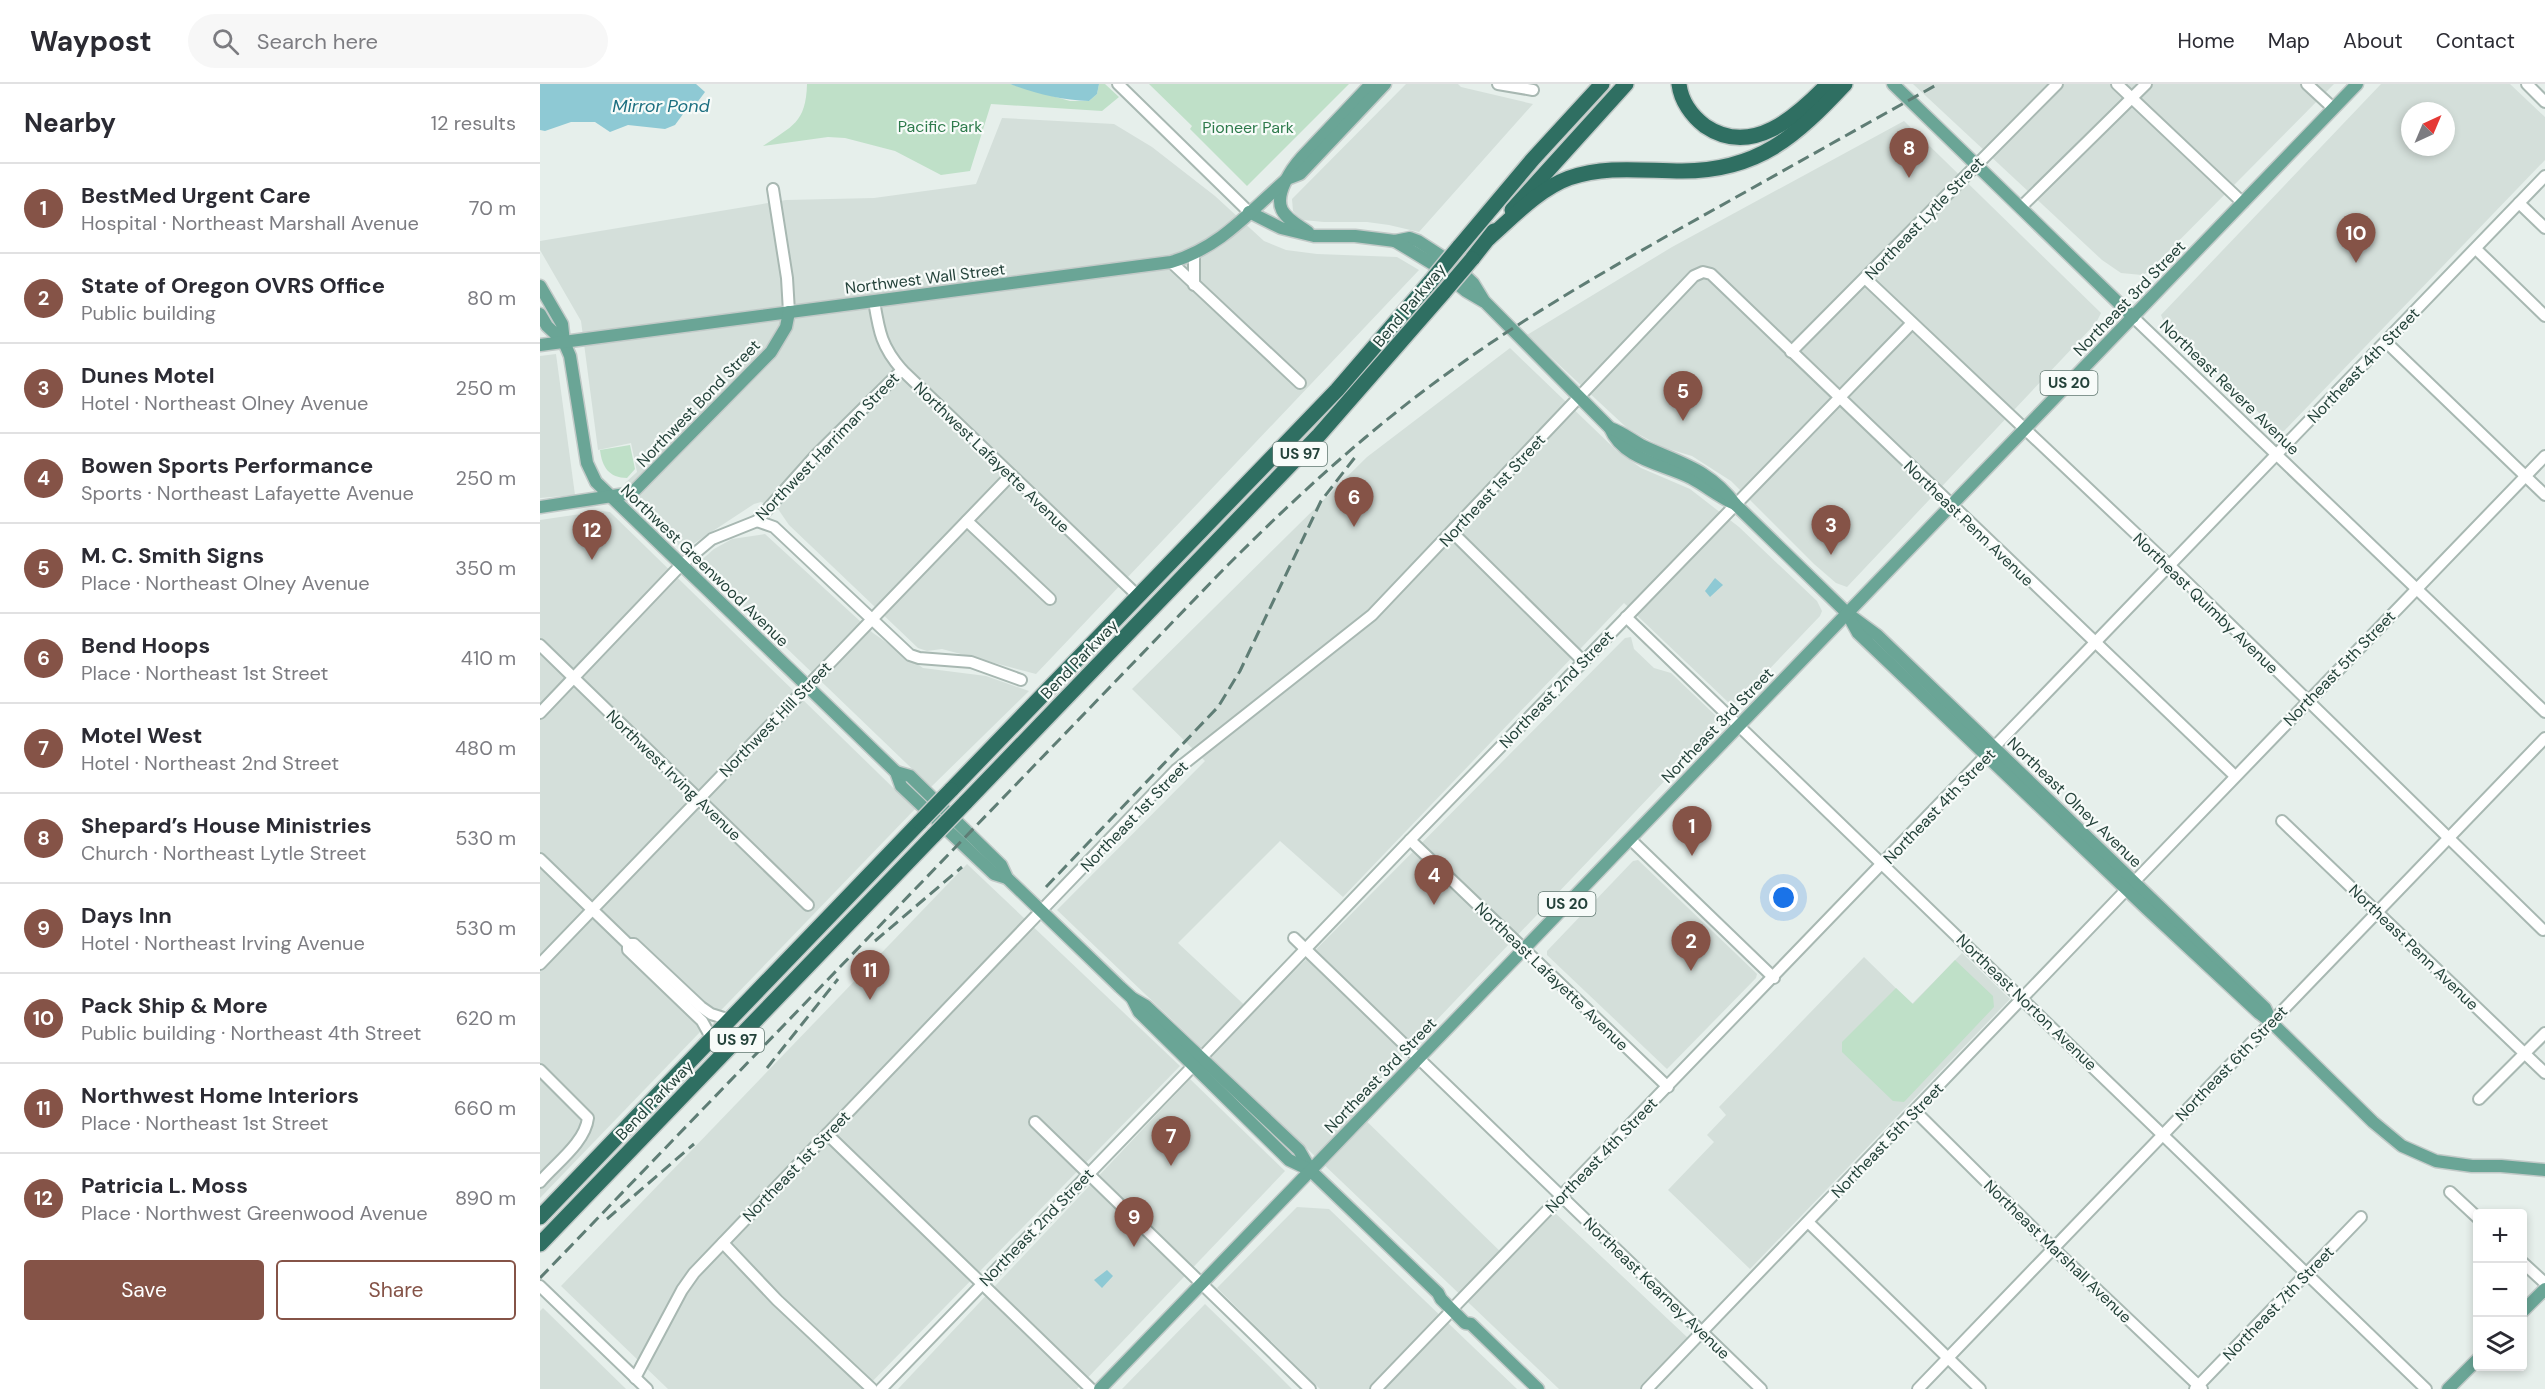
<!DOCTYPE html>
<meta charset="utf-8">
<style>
:root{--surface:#fff;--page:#f7f7f7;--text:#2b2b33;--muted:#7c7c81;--line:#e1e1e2;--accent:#855347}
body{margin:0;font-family:"DM Sans",sans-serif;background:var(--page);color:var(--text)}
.controls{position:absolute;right:18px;bottom:18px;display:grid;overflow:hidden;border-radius:6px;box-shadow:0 3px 9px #0003}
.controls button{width:54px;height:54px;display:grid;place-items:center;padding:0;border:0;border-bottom:2px solid var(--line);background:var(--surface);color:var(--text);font:30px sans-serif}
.compass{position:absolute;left:1861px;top:18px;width:54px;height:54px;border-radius:50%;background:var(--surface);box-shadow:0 3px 9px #0003;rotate:44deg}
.you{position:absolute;left:1244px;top:814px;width:21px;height:21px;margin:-15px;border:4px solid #fff;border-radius:50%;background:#1a73e8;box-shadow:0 0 0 9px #1a73e833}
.badge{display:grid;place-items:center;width:39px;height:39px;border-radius:50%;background:var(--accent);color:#fff;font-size:20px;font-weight:700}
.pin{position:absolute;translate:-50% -50px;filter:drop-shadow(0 2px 3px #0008)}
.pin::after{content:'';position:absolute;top:32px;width:21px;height:18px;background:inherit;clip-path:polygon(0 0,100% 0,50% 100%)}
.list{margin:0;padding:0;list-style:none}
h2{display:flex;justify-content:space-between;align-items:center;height:78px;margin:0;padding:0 24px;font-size:26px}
h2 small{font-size:20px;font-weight:400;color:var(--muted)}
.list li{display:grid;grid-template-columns:39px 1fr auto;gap:18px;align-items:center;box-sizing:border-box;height:90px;padding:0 24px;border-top:2px solid var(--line)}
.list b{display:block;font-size:22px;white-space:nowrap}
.list p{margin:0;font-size:20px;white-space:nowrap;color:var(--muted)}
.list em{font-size:20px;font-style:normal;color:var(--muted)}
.actions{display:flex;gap:12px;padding:18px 24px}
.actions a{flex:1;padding:14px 0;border:2px solid var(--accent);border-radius:6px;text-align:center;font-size:21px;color:var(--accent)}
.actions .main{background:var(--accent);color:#fff}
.icon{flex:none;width:33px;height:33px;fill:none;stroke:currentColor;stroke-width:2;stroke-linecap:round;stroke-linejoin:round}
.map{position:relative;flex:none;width:2005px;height:1305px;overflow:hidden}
header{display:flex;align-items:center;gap:36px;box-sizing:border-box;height:84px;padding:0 30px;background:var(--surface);border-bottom:2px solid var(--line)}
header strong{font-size:28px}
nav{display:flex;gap:33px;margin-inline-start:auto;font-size:21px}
.search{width:420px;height:54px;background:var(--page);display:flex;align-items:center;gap:15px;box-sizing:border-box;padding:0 21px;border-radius:33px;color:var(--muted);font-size:22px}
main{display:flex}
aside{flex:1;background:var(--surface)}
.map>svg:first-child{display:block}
</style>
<header>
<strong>Waypost</strong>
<div class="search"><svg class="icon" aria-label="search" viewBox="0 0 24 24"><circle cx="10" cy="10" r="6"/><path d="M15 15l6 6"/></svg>Search here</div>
<nav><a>Home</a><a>Map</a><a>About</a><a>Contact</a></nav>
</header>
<main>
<aside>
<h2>Nearby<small>12 results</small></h2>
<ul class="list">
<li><span class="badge">1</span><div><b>BestMed Urgent Care</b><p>Hospital · Northeast Marshall Avenue</p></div><em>70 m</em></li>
<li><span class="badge">2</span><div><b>State of Oregon OVRS Office</b><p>Public building</p></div><em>80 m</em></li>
<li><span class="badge">3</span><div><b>Dunes Motel</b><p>Hotel · Northeast Olney Avenue</p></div><em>250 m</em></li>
<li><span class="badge">4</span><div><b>Bowen Sports Performance</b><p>Sports · Northeast Lafayette Avenue</p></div><em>250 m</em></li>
<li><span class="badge">5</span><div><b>M. C. Smith Signs</b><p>Place · Northeast Olney Avenue</p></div><em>350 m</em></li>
<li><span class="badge">6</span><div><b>Bend Hoops</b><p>Place · Northeast 1st Street</p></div><em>410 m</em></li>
<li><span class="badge">7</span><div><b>Motel West</b><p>Hotel · Northeast 2nd Street</p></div><em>480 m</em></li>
<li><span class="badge">8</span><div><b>Shepard’s House Ministries</b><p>Church · Northeast Lytle Street</p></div><em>530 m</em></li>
<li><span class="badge">9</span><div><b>Days Inn</b><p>Hotel · Northeast Irving Avenue</p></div><em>530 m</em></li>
<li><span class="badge">10</span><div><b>Pack Ship &amp; More</b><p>Public building · Northeast 4th Street</p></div><em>620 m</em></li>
<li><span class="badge">11</span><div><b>Northwest Home Interiors</b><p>Place · Northeast 1st Street</p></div><em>660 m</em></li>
<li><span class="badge">12</span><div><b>Patricia L. Moss</b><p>Place · Northwest Greenwood Avenue</p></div><em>890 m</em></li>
</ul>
<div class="actions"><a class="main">Save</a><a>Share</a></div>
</aside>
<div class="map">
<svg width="2005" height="1305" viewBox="0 0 2005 1305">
<rect width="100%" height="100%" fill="#e6efeb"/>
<g fill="#d4dfda" fill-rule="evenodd">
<polygon points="866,0 918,0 921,3 993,20 879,148 849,141 827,138 784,138 763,136 757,132 753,127 752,115"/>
<polygon points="1373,0 1794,0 1608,188 1602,191 1581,189 1562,176"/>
<path d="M1841 0H1970L2005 33V76L1744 347H1738L1624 238 1621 231ZM1870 27H1906V63H1870Z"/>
<polygon points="462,34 574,40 612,63 675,112 724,157 746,166 777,170 857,173 879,186 496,590 402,565 387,567 378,564 249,441 238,425 221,418 214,420 144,466 123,447 85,399 97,388 91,359 58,366 41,237 0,166 0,157 246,116 334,114 436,100"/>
<polygon points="1364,37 1561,229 1556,239 1307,503 1296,499 1274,480 1191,397 1152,372 1122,363 1087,344 987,251 1132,163"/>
<polygon points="970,264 1076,366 1101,384 1150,405 1199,443 1277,517 1282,527 1280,532 1198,618 1189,619 1084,519 803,813 740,757 638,859 713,929 1085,554 1091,553 1094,565 1114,584 1131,589 1176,632 1176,637 1171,643 1173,646 813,1024 968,1175 1013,1127 1148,1254 1101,1301 1105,1305 1019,1305 517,826 665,677 592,605 827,373"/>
<polygon points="16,270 35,411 0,414 0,272"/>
<polygon points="61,427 70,428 375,725 0,1114 0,436"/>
<polygon points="225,450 333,549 383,584 446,592 489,607 391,703 158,479 174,465 192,455"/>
<polygon points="1098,776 1217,890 1216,894 1127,985 1007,871 1007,867 1093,777"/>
<polygon points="427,780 640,982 325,1305 128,1305 21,1202"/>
<polygon points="1422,869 1470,915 1210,1185 1128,1106 1174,1058 1167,1051 1186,1031 1179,1023 1324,873 1372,920"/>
<polygon points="650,995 745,1087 537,1305 358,1305"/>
<polygon points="757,1123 789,1125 977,1305 780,1305 677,1204"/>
<polygon points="665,1220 729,1282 752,1305 582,1305"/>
<polygon points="3,1224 86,1305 0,1305 0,1227"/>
</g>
<g fill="#bfe0c8">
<path d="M267 0H470L530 17H549L557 10 559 0H565L579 13 562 27 451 20 430 87 401 91 355 67 305 54 288 53 223 62C252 42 266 39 267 0Z"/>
<polygon points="609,0 809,0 707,102 650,45 652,42"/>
<path d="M90 361 95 385 87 394C69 394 62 383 60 366Z"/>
<polygon points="1415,876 1453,912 1454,923 1364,1018 1353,1017 1302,968 1302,958 1356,904 1373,920"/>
</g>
<g fill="#8ec9d4">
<polygon points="0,0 156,0 165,8 156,20 146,26 135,41 125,45 88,41 70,48 55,38 31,38 5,47 0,46"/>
<path d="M470 0H559L557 10 549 17C522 16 496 10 470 0Z"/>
<polygon points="1175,494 1183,501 1170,513 1165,507"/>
<polygon points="567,1186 573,1192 562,1204 554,1196"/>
</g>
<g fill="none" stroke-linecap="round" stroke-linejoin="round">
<defs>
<g id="minor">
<polyline points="578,0 709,128"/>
<polyline points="958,0 993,6"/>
<polyline points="1577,0 1703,119"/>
<polyline points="1767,0 1793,24"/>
<polyline points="1987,0 2005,18"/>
<polyline points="233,105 247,194 249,228"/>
<polyline points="1979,119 2005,144"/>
<polyline points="1481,123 1606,0"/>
<polyline points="1936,165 2005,232"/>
<polyline points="631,178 760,299"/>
<polyline points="1325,194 1630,482 2003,846"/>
<polyline points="654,201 654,171"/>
<path d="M334 217C339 247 341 262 362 286L598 512"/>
<polyline points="1593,233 2005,628"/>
<polyline points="1846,258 2005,411"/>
<polyline points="1251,268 1517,0"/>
<polyline points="217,437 234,443 370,571 379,574 431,578 481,596"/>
<polyline points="427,437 510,515"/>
<polyline points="912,448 1043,577"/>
<polyline points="1086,533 1886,1305"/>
<polyline points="0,561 268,821"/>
<polyline points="0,629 141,481 172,455 217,437 277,370 362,286"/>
<polyline points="1742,737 2005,989"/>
<polyline points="1090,755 1234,894"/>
<polyline points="870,756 1128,1003"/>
<polyline points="0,775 88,860 88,866 162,937 172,955"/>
<polyline points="1594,798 2005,372"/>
<polyline points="754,854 1221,1305"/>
<polyline points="88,860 94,860 161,923 171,930 190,936"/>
<polyline points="0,880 471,391"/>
<polyline points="662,973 870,756 1372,239"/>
<path d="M0 986 48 1034C45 1059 15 1080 0 1098"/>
<polyline points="1939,1015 2005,949"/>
<polyline points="1375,1027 1513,1164 1662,1305"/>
<polyline points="495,1038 770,1305"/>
<polyline points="287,1050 551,1305"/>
<polyline points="1910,1108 1938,1134"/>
<polyline points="1268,1138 1440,1305"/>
<polyline points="183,1159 237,1216 332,1305"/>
<polyline points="1982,1178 2005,1199"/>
<polyline points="0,1202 107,1305"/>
<polyline points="916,1221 2005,92"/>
<polyline points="95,1294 142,1206 154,1189 636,686 832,531 1154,192 1163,188 1171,190 1695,692"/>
<polyline points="341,1305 653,982"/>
<polyline points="836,1305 912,1226"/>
<polyline points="1107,1305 1586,806"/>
<polyline points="1378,1305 2005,654"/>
<polyline points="1655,1305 1821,1133"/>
</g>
<g id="major">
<polyline points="1353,0 1593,233"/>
<path d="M709 128 741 144 774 152H815L855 157 870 154 878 157 912 179 933 199 944 217 1070 344C1083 376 1124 380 1151 394 1166 402 1179 413 1195 420"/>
<path d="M768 148C760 142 747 136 742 126 734 110 752 84 762 73L831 0"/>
<polyline points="855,157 893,180 926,207 943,217"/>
<polyline points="0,202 22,240 24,258 30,272 47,379 56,398 356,688 361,702 454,790 467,794"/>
<polyline points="0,230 7,242 24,258"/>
<path d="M0 261 631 178C681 163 708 129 747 95L760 90 845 0"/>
<path d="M1070 344C1082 348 1092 356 1103 362 1142 380 1169 385 1196 421L1307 529 1337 551 1725 924 1731 937"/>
<polyline points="0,423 92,409 231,268 246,243 249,228"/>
<polyline points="1307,529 1318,549 1607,825 1719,929 1731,938 1833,1038 1862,1062 1896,1077 1932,1082 1961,1082 2005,1086"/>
<polyline points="356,688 370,692 461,781 467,794 580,903 592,914 606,922 759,1066 771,1087 898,1209 901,1215 925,1239 931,1240 998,1305"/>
<polyline points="592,914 599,928 749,1076 770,1086"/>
<polyline points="1982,1228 2005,1205"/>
<polyline points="560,1305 1817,0"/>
<polyline points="1908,1305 1938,1275"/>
</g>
<g id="highway">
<path d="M1139 0C1141 17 1152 32 1165 42 1212 74 1257 32 1288 0"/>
<polyline points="972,126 1086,0"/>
<path d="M949 154C973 133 999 105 1029 94 1068 81 1103 87 1142 87 1219 87 1256 52 1305 0"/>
<polyline points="919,163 993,75 1062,0"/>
<polyline points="932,175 954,147"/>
<polyline points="411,706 797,306 891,197"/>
<polyline points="425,719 779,351 904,208"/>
<polyline points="0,1133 380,738"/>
<polyline points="0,1160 394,751"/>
</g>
</defs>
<use href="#minor" stroke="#a8b8b2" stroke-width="14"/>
<use href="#major" stroke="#c2cac8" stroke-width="15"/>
<use href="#highway" stroke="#c2cac8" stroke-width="18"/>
<use href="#minor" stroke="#fff" stroke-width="10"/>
<use href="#major" stroke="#6aa596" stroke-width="12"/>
<use href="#highway" stroke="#2f6f62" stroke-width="15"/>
<g stroke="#5f7d75" stroke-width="3" stroke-dasharray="12 6" stroke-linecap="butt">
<polyline points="506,803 678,623 700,587 781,417 816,372"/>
<polyline points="335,857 422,783"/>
<polyline points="227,984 298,895"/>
<polyline points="67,1135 154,1060"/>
<path d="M0 1194 679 490C757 411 838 337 929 274 997 226 1069 185 1141 144 1227 96 1312 48 1398 0"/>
</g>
<defs>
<g id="highway-bridge">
<polyline points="891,197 919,163"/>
<polyline points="904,208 932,175"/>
<polyline points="380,738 411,706"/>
<polyline points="394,751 425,719"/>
</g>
</defs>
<use href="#highway-bridge" stroke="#c2cac8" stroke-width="18" stroke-linecap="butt"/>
<use href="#highway-bridge" stroke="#2f6f62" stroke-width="15"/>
</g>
<g text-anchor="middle" stroke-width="4.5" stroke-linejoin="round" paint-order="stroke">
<g fill="#f7fbf9" stroke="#637a73" stroke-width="1.5">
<rect x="1500.5" y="287" width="57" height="24" rx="4.5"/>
<rect x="733" y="358" width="54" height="24" rx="4.5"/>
<rect x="998.5" y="808" width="57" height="24" rx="4.5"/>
<rect x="170" y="944" width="54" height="24" rx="4.5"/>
</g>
<g font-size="15" font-weight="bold" fill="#24423a">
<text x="1529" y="304">US 20</text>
<text x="760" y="375">US 97</text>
<text x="1027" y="825">US 20</text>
<text x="197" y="961">US 97</text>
</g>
<g font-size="16" fill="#2d7a4b" stroke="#f7fbf9">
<text x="400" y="48">Pacific Park</text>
<text x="708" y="49">Pioneer Park</text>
</g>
<g font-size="16" fill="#24423a" stroke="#f7fbf9">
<text transform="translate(1384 134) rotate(-46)" y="6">Northeast Lytle Street</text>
<text transform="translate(385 194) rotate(-7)" y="6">Northwest Wall Street</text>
<text transform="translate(1589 214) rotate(-46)" y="6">Northeast 3rd Street</text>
<text transform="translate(869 221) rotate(-50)" y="6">Bend Parkway</text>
<text transform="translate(1823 281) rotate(-46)" y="6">Northeast 4th Street</text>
<text transform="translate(1690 303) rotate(44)" y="6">Northeast Revere Avenue</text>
<text transform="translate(158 319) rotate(-46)" y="6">Northwest Bond Street</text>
<text transform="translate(287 362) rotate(-46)" y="6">Northwest Harriman Street</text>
<text transform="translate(452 373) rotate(44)" y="6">Northwest Lafayette Avenue</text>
<text transform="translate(952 406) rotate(-47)" y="6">Northeast 1st Street</text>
<text transform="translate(1429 439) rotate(44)" y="6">Northeast Penn Avenue</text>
<text transform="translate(165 481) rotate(44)" y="6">Northwest Greenwood Avenue</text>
<text transform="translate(1666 519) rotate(44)" y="6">Northeast Quimby Avenue</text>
<text transform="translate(539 575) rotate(-46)" y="6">Bend Parkway</text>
<text transform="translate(1799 584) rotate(-46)" y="6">Northeast 5th Street</text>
<text transform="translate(1016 605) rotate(-46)" y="6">Northeast 2nd Street</text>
<text transform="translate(235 635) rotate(-46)" y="6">Northwest Hill Street</text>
<text transform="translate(1177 641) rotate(-46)" y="6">Northeast 3rd Street</text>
<text transform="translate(134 691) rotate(44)" y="6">Northwest Irving Avenue</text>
<text transform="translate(1535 718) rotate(44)" y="6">Northeast Olney Avenue</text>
<text transform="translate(1399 722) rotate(-46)" y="6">Northeast 4th Street</text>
<text transform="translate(594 732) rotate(-46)" y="6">Northeast 1st Street</text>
<text transform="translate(1874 863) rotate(44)" y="6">Northeast Penn Avenue</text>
<text transform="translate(1012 892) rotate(44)" y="6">Northeast Lafayette Avenue</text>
<text transform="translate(1487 918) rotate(44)" y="6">Northeast Norton Avenue</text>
<text transform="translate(1691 979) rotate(-46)" y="6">Northeast 6th Street</text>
<text transform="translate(840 991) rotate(-46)" y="6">Northeast 3rd Street</text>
<text transform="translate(114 1016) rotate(-46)" y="6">Bend Parkway</text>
<text transform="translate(1347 1056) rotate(-46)" y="6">Northeast 5th Street</text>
<text transform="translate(1061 1071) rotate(-46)" y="6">Northeast 4th Street</text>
<text transform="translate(256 1082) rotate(-46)" y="6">Northeast 1st Street</text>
<text transform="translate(496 1143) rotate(-46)" y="6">Northeast 2nd Street</text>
<text transform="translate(1518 1167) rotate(44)" y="6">Northeast Marshall Avenue</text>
<text transform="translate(1117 1204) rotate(44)" y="6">Northeast Kearney Avenue</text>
<text transform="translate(1738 1219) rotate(-46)" y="6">Northeast 7th Street</text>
</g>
<g font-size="18" font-style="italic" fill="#1c6f80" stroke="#f7fbf9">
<text x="121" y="28">Mirror Pond</text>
</g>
</g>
</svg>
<div class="controls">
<button>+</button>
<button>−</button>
<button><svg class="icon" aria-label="layers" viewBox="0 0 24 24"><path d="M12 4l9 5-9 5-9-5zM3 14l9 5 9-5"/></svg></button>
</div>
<svg class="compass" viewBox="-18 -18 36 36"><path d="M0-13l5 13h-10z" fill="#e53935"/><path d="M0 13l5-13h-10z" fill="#7c7c81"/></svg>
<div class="you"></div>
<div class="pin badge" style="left:1152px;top:772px">1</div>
<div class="pin badge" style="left:1151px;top:887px">2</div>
<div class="pin badge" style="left:1291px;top:471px">3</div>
<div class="pin badge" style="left:894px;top:821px">4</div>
<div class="pin badge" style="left:1143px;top:337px">5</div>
<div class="pin badge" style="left:814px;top:443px">6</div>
<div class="pin badge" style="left:631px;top:1082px">7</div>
<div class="pin badge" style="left:1369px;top:94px">8</div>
<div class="pin badge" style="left:594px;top:1163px">9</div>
<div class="pin badge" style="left:1816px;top:179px">10</div>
<div class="pin badge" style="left:330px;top:916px">11</div>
<div class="pin badge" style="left:52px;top:476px">12</div>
</div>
</main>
